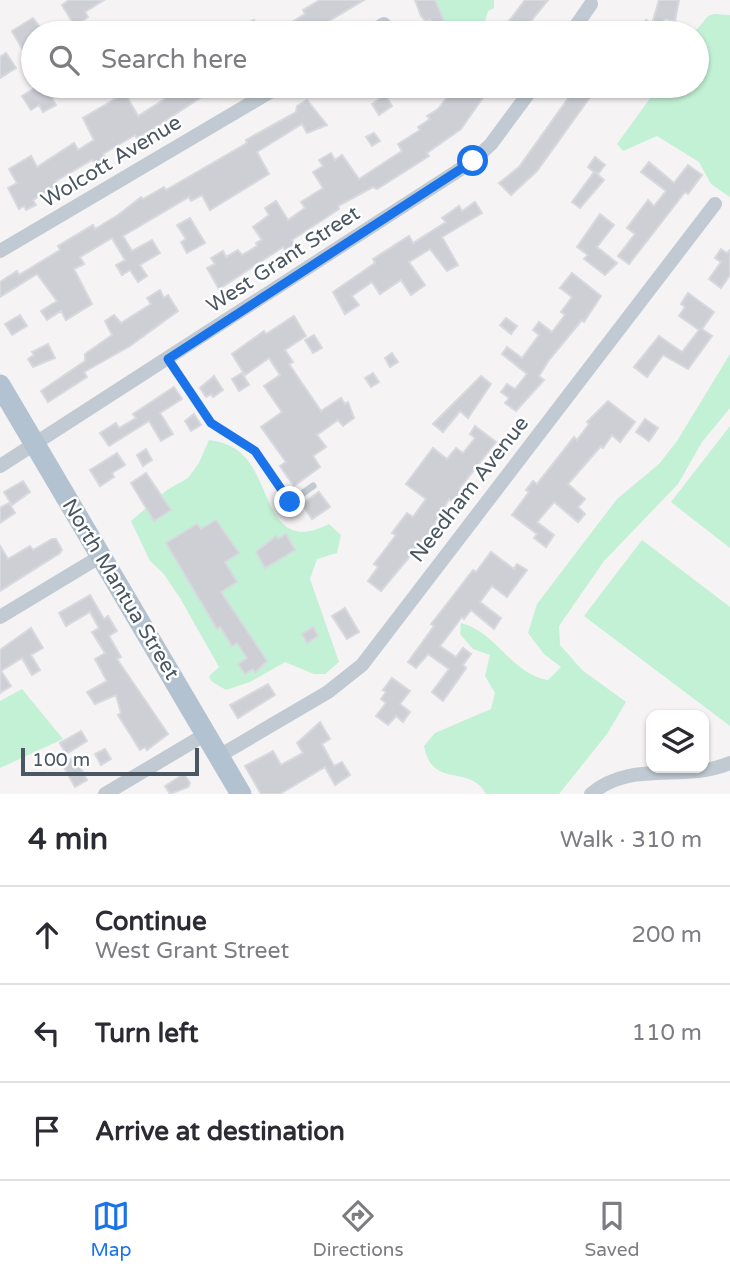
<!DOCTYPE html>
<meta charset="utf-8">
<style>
:root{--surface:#fff;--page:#f2f2f3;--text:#2b2b33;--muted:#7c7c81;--line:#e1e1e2;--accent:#1a73e8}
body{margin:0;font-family:"Varela Round",sans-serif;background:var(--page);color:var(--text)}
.controls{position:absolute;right:21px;bottom:21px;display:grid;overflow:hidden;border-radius:14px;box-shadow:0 2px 5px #0004}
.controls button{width:63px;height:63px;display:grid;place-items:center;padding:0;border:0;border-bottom:2px solid var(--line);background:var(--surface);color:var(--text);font:35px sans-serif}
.scale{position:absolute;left:21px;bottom:18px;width:178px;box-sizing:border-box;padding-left:7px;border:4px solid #4a5661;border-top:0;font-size:19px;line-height:24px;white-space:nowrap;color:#4a5661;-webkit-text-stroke:5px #fff;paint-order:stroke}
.stop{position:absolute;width:21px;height:21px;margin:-16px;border:5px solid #1a73e8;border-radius:50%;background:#fff}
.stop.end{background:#1a73e8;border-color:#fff;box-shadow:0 2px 7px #0008}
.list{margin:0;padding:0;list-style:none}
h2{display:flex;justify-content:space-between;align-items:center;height:91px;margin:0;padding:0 28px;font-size:30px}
h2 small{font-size:23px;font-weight:400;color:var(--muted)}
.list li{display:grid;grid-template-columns:46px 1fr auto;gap:21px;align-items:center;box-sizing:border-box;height:98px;padding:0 28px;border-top:2px solid var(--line)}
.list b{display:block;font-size:26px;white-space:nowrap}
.list p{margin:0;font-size:23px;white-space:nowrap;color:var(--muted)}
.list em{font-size:23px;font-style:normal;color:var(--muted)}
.icon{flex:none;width:38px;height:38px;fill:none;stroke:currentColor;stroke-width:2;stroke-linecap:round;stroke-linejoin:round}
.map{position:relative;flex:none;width:730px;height:794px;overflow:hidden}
.search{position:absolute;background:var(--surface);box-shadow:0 2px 5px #0004;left:21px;right:21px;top:21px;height:77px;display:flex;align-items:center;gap:18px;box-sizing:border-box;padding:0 24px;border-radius:38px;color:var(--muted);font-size:26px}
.sheet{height:385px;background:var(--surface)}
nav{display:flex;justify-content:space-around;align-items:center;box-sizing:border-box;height:98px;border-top:2px solid var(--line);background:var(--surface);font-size:19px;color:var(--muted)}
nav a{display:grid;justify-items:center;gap:4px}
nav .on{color:var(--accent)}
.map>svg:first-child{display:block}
</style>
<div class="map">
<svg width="730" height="794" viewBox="0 0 730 794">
<rect width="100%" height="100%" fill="#f5f3f3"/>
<g fill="#c3f1d5">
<polygon points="416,0 494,0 494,8 488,11 482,33 427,33 429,27"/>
<polygon points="714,14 730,15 730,197 711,184 699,162 657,136 623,151 617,144 659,86 697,86 697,33 694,33 708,16"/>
<polygon points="411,86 473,86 468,97"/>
<path d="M730 354V408L702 442 678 484 604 561 559 626 560 645 582 670 626 702 607 734 559 794H486C470 763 432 790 424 746L435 733 491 709 495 693 485 676 490 655 473 649 460 634 461 623C498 633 510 673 548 680L561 667 544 654 528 633 537 604 617 499 659 464 677 441Z"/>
<polygon points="730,426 730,548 671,502"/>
<path d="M209 440C222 442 233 445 243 455 273 485 268 555 329 524L341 535 337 553 317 559 310 579 339 662 325 674H314L285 662 250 682 226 690 211 681 209 676 219 667 180 598 163 573 150 561 131 521 167 490 188 478 199 463Z"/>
<polygon points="642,540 730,607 730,726 584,616"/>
<polygon points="22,689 63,739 0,768 0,701"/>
</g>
<g fill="#cdcfd5" stroke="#d7d9de" stroke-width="2">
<polygon points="69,0 104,0 85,12 88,17 75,26 62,5"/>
<polygon points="320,0 364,0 309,33 274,33 305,14 303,10"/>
<polygon points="415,0 435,0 445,23 436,28 430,19 426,21 421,16"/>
<polygon points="525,0 548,0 528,25 531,28 527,33 506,33 513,24 509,21"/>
<polygon points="659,0 679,0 675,21 665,19 659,29 666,33 637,33 646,20 652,24"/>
<polygon points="33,18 44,33 33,33 33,44 23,50 12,31"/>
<polygon points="254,20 262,33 251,33 246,24"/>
<polygon points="6,53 16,68 0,78 0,57"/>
<polygon points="38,86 45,86 56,105 43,112 39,105 31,110 22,96"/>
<polygon points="114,86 142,86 126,95 138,116 165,99 157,86 218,86 150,131 137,138 135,135 103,154 105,157 95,163 92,160 56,181 58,185 33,200 36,205 26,210 24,206 19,209 8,188 17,183 9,169 31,156 37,167 74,143 78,150 94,140 83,118 120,96"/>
<polygon points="456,86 491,86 461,129 427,153 429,156 377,189 373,187 338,206 339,209 292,240 295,244 285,250 283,247 219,289 207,268 215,264 211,258 223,251 226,257 238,250 242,255 257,246 256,243 262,240 253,227 269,215 265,208 276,201 288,220 305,208 301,202 323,188 313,172 323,166 319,160 331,153 335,160 342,155 359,179 402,151 398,144 420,130 418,127 430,119 427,116 438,109"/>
<polygon points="577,86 598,86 537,171 511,195 499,183 519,167"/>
<polygon points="385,95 392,106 379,115 372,104"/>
<polygon points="307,100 327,125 307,133 302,124 257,152 269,174 210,210 202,195 191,201 189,197 123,236 132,251 152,240 160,253 140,265 147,276 138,282 130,270 122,275 116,265 125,260 112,238 80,257 84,264 74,269 92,304 66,320 61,311 47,320 41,311 57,301 37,274 0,297 0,282 17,271 19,275 60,250 58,246 93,225 95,229 118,215 141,197 143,199 164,187 166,190 247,143 246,140 296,112 297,106"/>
<polygon points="374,133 380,141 372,146 366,137"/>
<polygon points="595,157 605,165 598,174 595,172 604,180 580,208 572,202 594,172 588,167"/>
<polygon points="649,162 674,183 688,165 702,175 688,194 685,192 629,264 618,256 635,234 627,228 648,200 654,206 666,191 641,172"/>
<polygon points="475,202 482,213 442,237 458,265 447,271 430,249 409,262 425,285 411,295 401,280 380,294 372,282 352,296 359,305 345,314 333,292 375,263 373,259 409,236 413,243 446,222 442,218 459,206 462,211"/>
<polygon points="600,214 614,225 597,247 617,263 605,275 584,259 588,255 577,247"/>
<polygon points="190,218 205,243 187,253 181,242 186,239 177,225"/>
<polygon points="721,249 727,253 730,250 730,275 721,288 709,279 721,262 715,258"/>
<polygon points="572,273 601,296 584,322 582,320 549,360 539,376 544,380 516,411 505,403 509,398 501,392 507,384 515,389 527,374 502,354 507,347 522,358 539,335 533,330 539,322 552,332 565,315 561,312 572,297 560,288"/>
<polygon points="160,290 164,298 168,295 178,311 130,346 84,372 87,377 48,402 41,391 85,361 85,354 112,335 105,321 114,315 121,323 151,304 147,298"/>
<polygon points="688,293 714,312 702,329 712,336 688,369 663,355 647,377 634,367 659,336 682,352 699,330 679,316 685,307 681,304"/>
<polygon points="20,315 27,326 12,335 5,324"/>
<polygon points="294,316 306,336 285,350 293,362 289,364 321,411 341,398 345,404 348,402 354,418 343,426 338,420 317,435 326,447 313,456 320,467 294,486 280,466 286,462 261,427 282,412 264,386 280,375 269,358 245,375 232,354 264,331 266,334"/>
<polygon points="506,318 517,326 511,334 500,325"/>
<polygon points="314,335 322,348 313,353 305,340"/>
<polygon points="48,344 55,358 33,367 28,359 34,355 32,352"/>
<polygon points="392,353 398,362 390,367 385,358"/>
<polygon points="242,373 249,385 239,391 232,379"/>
<polygon points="373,373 379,382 371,387 365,378"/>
<polygon points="214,376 223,390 213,397 211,394 206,397 200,388"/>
<polygon points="481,376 491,384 468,418 460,411 443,432 433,424"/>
<polygon points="174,387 182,399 160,413 173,434 161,441 149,421 109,446 100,433 116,423 119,428 136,418 133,414"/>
<polygon points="608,401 635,422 620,442 612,435 603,448 601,446 568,484 585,499 578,507 585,514 578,522 554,502 537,522 554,535 546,547 534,538 537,534 512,515 529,492 526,490 533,481 537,484 574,437 577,440 589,424 587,422"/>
<polygon points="194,414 201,425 191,431 185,421"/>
<polygon points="645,419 658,428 649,441 636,432"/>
<polygon points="475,426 496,442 460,488 461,494 454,503 449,499 431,531 381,591 368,581 378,567 374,564 396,535 392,533 407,513 413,517 426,499 406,484 433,448 447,459 456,448 463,453 475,438 470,434"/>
<polygon points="146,449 152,460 143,466 137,455"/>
<polygon points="117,453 125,465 112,473 114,477 100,486 90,470"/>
<polygon points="146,473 171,510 154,521 131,483"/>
<polygon points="23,481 30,492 12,505 4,492"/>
<polygon points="319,492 330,507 312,519 302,504"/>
<polygon points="9,503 15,513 0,523 0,508"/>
<polygon points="216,520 239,553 225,562 237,582 221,592 267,661 255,673 253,669 245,674 238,664 247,658 237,643 232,646 220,627 217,629 166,543 197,524 201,529"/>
<polygon points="286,534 295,550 265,568 256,552 276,536 278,539"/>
<polygon points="52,539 56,539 62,550 60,553 0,591 0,546 8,559 30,546 33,550"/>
<polygon points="491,552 514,569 517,564 527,570 507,597 492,586 480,602 501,618 494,629 471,610 464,619 462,617 440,646 456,657 463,648 471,654 463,665 466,668 443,701 432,692 449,669 428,654 416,668 408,662 434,626 431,624 439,614 473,570 476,572"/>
<polygon points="90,595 104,619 108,616 117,631 109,636 121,657 117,659 168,734 147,750 145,747 140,750 118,715 121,713 116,695 95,704 87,692 107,681 95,659 105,653 92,632 99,628 90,612 66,626 59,613"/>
<polygon points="345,608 359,632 347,639 332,616"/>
<polygon points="313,627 318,636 307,643 302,634"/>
<polygon points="31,628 43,648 31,655 40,670 32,675 22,658 1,671 11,686 0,693 0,650"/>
<polygon points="392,678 410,691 400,704 410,712 403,722 396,716 388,725 376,716 386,703 381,699 386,692 383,690"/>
<polygon points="268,684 275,695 238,718 230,705"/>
<polygon points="320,722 330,739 322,744 334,766 342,762 350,775 335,785 325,767 280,794 261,794 245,766 273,751 281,765 303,753 297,743"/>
<polygon points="81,731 87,741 66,754 60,743"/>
<polygon points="105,749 111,759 101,765 95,754"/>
<polygon points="75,757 87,780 75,787 62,764"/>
<polygon points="184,774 190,783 188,787 170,794 165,786"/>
</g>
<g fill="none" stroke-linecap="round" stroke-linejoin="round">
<polyline stroke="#c1cad2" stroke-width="7" points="168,359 211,423 255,451 290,502 313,486"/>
<g stroke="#c1cad2" stroke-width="14">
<polyline points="369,33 384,24"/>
<polyline points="571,33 591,4"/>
<polyline points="0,251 280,86"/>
<polyline points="0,466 473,161 491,144 534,86"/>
<polyline points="0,617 101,556"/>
<polyline points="219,756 328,692 362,665 715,204"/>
<polyline points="105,794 206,734"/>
<path d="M591 794C632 759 684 783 730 763"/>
</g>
<polyline stroke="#b3c2d1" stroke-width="21" points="0,385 241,794"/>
</g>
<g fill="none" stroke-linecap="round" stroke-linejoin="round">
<polyline stroke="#1a73e8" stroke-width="9" points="290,502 255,451 211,423 168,359 473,161"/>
</g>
<g text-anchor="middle" stroke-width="5" stroke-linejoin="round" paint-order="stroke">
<g font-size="21" fill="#4a5661" stroke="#fff">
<text transform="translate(111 161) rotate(-31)" y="7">Wolcott Avenue</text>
<text transform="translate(283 259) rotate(-33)" y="7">West Grant Street</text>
<text transform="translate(469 489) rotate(-52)" y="7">Needham Avenue</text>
<text transform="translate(121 589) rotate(59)" y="7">North Mantua Street</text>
</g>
</g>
</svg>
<div class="controls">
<button><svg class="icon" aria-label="layers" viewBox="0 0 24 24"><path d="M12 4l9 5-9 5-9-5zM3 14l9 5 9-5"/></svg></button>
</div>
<div class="scale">100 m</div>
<div class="stop" style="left:473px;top:161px"></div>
<div class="stop end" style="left:290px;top:502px"></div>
<div class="search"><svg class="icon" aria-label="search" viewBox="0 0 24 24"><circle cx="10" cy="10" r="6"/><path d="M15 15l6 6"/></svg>Search here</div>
</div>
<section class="sheet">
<h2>4 min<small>Walk · 310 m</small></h2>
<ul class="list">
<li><svg class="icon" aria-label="ahead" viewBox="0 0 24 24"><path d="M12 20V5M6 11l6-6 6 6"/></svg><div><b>Continue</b><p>West Grant Street</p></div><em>200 m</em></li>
<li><svg class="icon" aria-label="left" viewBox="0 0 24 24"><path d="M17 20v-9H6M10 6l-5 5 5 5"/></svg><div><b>Turn left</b></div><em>110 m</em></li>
<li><svg class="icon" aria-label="arrive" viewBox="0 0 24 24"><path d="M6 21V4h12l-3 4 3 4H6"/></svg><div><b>Arrive at destination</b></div></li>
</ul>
</section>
<nav>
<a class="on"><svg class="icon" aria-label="map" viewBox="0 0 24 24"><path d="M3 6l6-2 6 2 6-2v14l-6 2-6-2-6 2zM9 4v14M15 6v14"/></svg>Map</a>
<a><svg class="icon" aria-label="directions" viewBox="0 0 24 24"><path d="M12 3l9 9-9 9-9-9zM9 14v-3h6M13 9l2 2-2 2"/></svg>Directions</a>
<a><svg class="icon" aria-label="saved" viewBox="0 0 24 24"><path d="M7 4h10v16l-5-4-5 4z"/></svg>Saved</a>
</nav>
